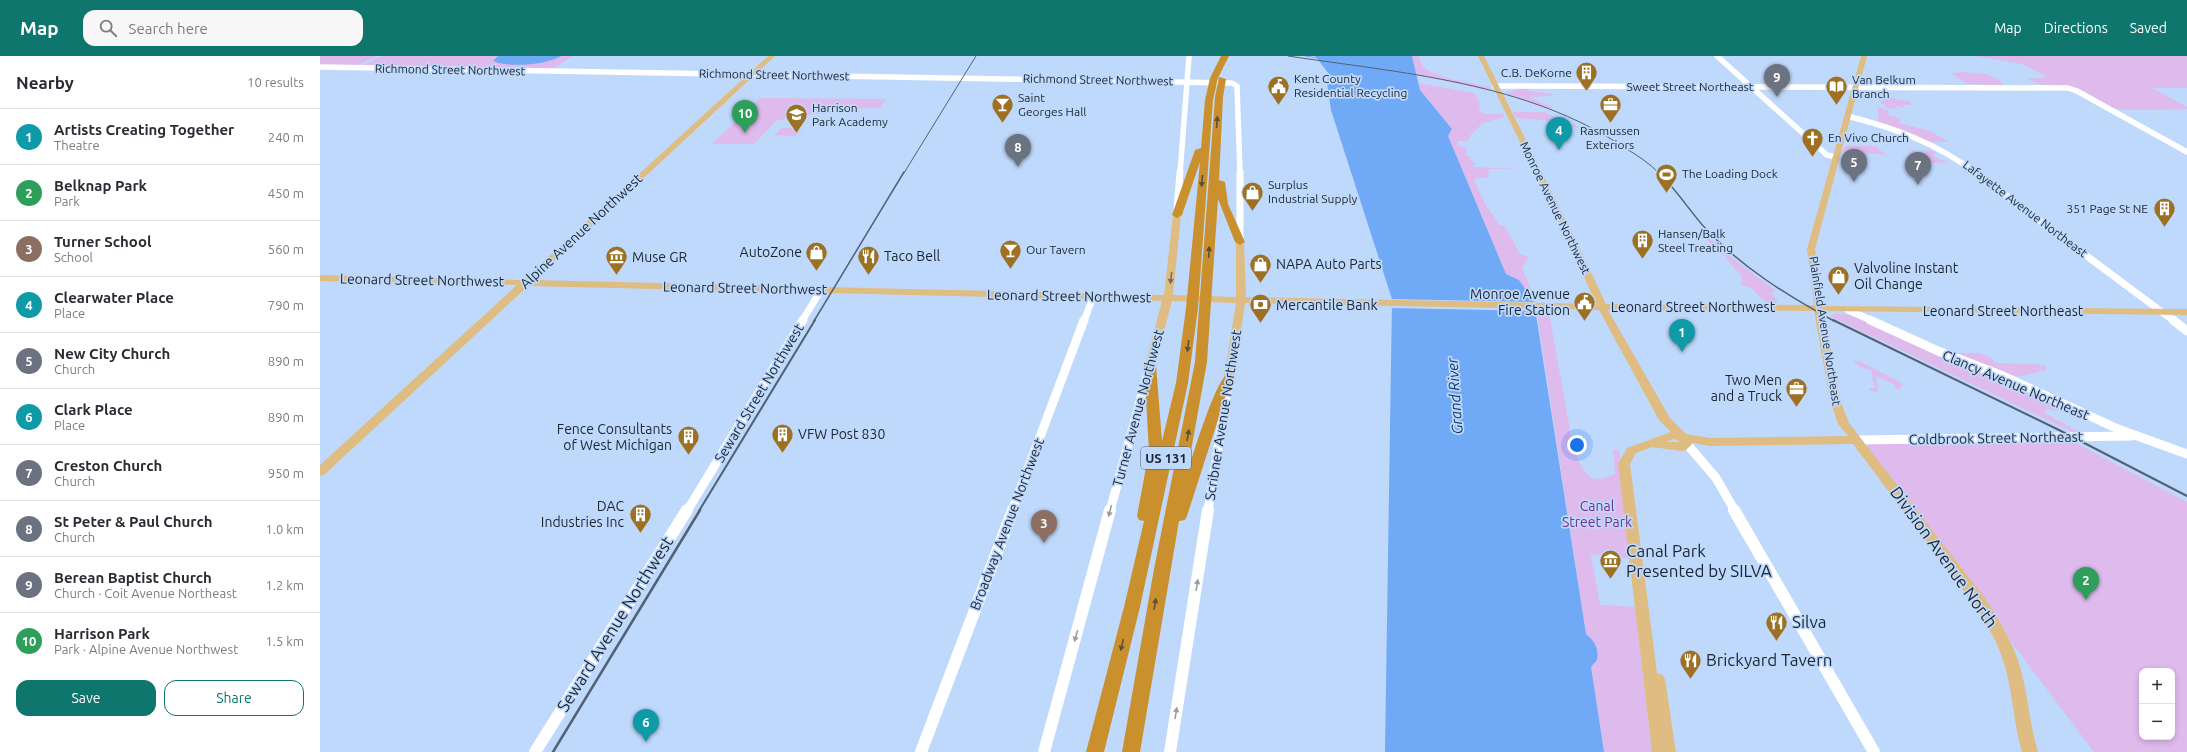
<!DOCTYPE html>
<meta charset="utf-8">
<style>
:root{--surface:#fff;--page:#f7f7f7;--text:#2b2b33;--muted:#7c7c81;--line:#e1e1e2;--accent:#0f766e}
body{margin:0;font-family:Ubuntu,sans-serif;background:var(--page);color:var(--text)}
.controls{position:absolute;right:12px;bottom:12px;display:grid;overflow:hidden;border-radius:8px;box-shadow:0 2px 6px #0003}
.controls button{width:36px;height:36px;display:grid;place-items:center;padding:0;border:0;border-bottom:1px solid var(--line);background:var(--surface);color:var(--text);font:20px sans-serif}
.you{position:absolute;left:1257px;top:389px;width:14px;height:14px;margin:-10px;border:3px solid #fff;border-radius:50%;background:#1a73e8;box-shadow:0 0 0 6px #1a73e833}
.badge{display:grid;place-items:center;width:26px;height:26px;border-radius:50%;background:var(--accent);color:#fff;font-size:13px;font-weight:700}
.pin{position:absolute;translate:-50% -33px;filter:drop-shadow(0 1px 2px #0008)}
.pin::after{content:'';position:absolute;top:21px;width:14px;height:12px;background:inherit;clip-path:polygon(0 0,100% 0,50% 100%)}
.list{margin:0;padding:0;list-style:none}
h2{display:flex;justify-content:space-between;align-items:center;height:52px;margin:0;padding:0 16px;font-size:17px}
h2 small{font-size:13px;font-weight:400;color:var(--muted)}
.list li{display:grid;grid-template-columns:26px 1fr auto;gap:12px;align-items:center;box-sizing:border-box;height:56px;padding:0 16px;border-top:1px solid var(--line)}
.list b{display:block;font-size:15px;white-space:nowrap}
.list p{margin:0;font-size:13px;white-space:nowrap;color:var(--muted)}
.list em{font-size:13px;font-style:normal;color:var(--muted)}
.actions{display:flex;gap:8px;padding:12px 16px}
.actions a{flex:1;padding:9px 0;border:1px solid var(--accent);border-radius:12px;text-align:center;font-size:14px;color:var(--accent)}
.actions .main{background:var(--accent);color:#fff}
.icon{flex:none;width:22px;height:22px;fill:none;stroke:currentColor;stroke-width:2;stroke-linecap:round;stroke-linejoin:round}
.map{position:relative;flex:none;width:1867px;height:696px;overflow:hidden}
header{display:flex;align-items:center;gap:24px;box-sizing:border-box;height:56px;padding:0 20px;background:var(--accent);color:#fff}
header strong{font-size:19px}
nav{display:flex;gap:22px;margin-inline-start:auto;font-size:14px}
.search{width:280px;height:36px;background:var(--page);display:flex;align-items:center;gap:10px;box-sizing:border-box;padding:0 14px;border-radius:12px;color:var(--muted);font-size:15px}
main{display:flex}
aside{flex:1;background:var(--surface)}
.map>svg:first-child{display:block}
</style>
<header>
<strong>Map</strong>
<div class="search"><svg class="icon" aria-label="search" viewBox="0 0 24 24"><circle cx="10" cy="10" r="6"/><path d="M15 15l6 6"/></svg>Search here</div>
<nav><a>Map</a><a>Directions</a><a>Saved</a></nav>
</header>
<main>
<aside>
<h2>Nearby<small>10 results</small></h2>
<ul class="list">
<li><span class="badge" style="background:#0f9aa8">1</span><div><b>Artists Creating Together</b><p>Theatre</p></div><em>240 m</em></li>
<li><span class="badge" style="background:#2e9e5b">2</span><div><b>Belknap Park</b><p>Park</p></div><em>450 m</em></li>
<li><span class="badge" style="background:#8d6e63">3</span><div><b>Turner School</b><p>School</p></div><em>560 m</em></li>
<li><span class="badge" style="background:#0f9aa8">4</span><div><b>Clearwater Place</b><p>Place</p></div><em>790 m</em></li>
<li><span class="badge" style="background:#6b7280">5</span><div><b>New City Church</b><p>Church</p></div><em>890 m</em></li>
<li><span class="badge" style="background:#0f9aa8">6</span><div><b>Clark Place</b><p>Place</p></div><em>890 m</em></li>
<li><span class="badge" style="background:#6b7280">7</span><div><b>Creston Church</b><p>Church</p></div><em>950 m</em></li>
<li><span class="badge" style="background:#6b7280">8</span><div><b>St Peter &amp; Paul Church</b><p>Church</p></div><em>1.0 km</em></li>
<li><span class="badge" style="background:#6b7280">9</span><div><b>Berean Baptist Church</b><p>Church · Coit Avenue Northeast</p></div><em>1.2 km</em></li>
<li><span class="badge" style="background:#2e9e5b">10</span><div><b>Harrison Park</b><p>Park · Alpine Avenue Northwest</p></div><em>1.5 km</em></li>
</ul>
<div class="actions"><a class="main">Save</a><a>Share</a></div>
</aside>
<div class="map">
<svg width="1867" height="696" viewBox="0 0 1867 696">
<rect width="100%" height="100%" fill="#bfd9fc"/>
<g fill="#debaed" fill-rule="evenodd">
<polygon points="0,0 57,0 36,10 0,10"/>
<polygon points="62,0 253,0 231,14 39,11"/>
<path d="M1092 0H1099C1100 4 1101 8 1104 11 1112 21 1156 28 1169 31L1172 35 1097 19Z"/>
<path d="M1656 0H1867V32H1832L1867 51V53C1853 53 1804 56 1793 52 1781 48 1769 34 1755 33 1739 30 1723 32 1708 23L1728 21 1702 8Z"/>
<polygon points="1645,16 1666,18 1680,24 1682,29 1647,28 1631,17"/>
<polygon points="1098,27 1154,37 1160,47 1159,53 1164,58 1183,58 1184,61 1163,67 1152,77 1147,85 1137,85 1138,90 1145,91 1147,95 1145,98 1152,102 1149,103 1156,108 1152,111 1203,113 1169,113 1168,116 1170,121 1154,123 1165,148 1180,169 1184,169 1200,198 1207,200 1208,203 1202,212 1215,242 1213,244 1199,224 1186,218 1128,80 1132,73 1100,34"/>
<polygon points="1198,32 1209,33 1208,35 1232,38 1232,40 1208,41 1233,51 1229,53 1185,37 1197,34"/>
<polygon points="1561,41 1590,45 1592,49 1584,49 1584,51 1574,50 1580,54 1564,51 1566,49 1561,47"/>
<polygon points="440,42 566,43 560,52 517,53 513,57 481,59 456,65 434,88 392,88"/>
<polygon points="1556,51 1568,54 1569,60 1577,61 1581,64 1579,67 1610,75 1629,86 1607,86 1562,68 1557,64 1559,59"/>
<polygon points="1193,56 1224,56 1270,76 1237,65 1196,62"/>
<polygon points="461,72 473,72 472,73 482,73 476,80 458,79 453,81"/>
<polygon points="1525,90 1555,90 1566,99 1548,97 1546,101 1524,97"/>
<polygon points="1589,93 1602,98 1609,94 1617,97 1613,99 1619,103 1631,106 1611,107 1594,104 1588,97 1593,96"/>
<path d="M1383 175 1408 199 1455 234 1451 237 1458 245C1444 253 1439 236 1429 231 1425 230 1423 230 1420 227L1423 222 1401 196H1397L1381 176Z"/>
<path d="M1217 257H1229L1253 390C1257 401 1265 425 1279 423 1285 422 1290 420 1295 418L1293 393 1300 395 1302 426 1312 503 1271 498 1280 549 1317 551V571L1325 638 1328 640 1327 658 1332 696H1284L1271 611 1275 608 1271 581 1266 578Z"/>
<polygon points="1514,258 1530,259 1661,313 1743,350 1736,355 1728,353 1723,356 1759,376 1752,376 1510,260"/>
<polygon points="1631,297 1659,297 1670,301 1676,307 1714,308 1726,310 1726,314 1702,320 1692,320"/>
<polygon points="1533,305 1539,305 1578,325 1584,330 1581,330 1581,333 1577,333 1572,327 1556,320 1558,336 1551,335 1549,332 1555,332 1551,314 1540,311"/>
<path d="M1752 385 1867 446V696H1774L1692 587 1681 567 1659 535 1547 390 1549 388ZM1822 615H1852V681H1822Z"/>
</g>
<g fill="#70a9f6">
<path d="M178 0H241C226 9 189 12 173 5Z"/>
<path d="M995 0H1092L1100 34 1132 73 1128 80 1186 218 1199 224 1214 246 1266 578C1275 585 1279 593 1277 604L1271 611 1284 696H1065L1072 243 1011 54 1007 27 1009 18Z"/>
</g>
<polygon fill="#bfd9fc" points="1070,243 1215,246 1218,255 1070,252"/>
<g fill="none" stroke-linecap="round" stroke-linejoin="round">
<polyline stroke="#70a9f6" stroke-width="1" points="985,0 999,2"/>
<g stroke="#fff" stroke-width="5.5">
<polyline points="1397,0 1507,99 1516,101"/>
<polyline points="0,11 912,27 917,30 920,117"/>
<polyline points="1175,30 1748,32 1757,35 1867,96"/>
<path d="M1527 60C1575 72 1616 87 1656 117"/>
<polyline points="860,117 869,0"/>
</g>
<g stroke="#fff" stroke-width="7">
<polyline points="920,116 920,186"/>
<polyline points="1654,116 1854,265"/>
<polyline points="857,154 860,116"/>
<polyline points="1528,254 1553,265"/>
<polyline points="482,265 501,234"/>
<polyline points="764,265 773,241"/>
</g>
<g stroke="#fff" stroke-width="9">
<polyline points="1550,264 1618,295 1683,320 1798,373 1867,398"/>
<polyline points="1853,264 1867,275"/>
<polyline points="1537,384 1811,380"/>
<polyline points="1367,388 1396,422 1415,455"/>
<polyline points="367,455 483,264"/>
<polyline points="692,455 764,264"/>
<polyline points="790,455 828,316"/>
<polyline points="888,455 908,328"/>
</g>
<g stroke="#fff" stroke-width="12">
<polyline points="1414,454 1554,696"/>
<polyline points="215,696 367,454"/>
<polyline points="601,696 693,454"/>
<polyline points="724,696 790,454"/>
<polyline points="850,696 888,454"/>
</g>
<path fill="#dfbc82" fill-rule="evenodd" d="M448 0H455L214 224 844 239 853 159 857 157 861 159 853 239 916 241V186L920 183 924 186 926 241 1276 248 1250 189 1158 0H1164L1258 189 1286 248 1494 249 1487 193 1541 0H1547L1495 193 1503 250 1867 253V259L1504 255 1520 344 1529 367 1665 542C1680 565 1694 588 1701 614 1708 641 1710 669 1718 696H1702C1694 669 1693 641 1686 614 1680 590 1668 570 1655 550L1533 388 1390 390 1373 387 1366 394 1362 395 1332 391 1316 397 1310 408 1337 617 1343 619 1345 623 1356 696H1332L1298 408 1307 392 1351 376 1339 364 1279 254 925 247 914 321 909 324 904 321 916 247 852 245 835 309 830 312 825 309 842 245 208 230 4 419 0 420V409L197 229 0 225V219L203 224ZM1288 254 1494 255 1510 344 1518 368 1528 380 1390 382 1366 378 1350 362ZM1353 383 1361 386H1346Z"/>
<g fill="#ca902e" fill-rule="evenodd">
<polygon points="901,0 909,0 898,22 893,44 878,252 868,327 820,551 784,696 766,696 804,551 824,465 819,464 817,460 829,395 824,309 830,305 836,309 842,385 856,327 866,252 880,106 862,159 857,162 852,159 875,94 881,92 885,44 890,22"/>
<path d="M899 21 906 23 903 41 899 124 905 126 908 148 925 186 920 189 915 186 898 143 887 306 867 417C873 400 896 321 909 317L915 321 905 342 867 460 865 464 859 465 820 696H802L834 513 875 306 895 41Z"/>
</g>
<g stroke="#526174" stroke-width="1">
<path d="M968 0C1081 17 1208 26 1305 92 1317 99 1329 107 1339 117"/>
<polyline points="584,117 656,0"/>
</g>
<g stroke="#526174" stroke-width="1.5">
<path d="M1338 116C1356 133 1369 154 1385 172 1421 211 1468 240 1514 265"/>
<polyline points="494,265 584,116"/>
</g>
<g stroke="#526174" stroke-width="2">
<polyline points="1513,264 1739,374 1867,440"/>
<polyline points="379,455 495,264"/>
</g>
<polyline stroke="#526174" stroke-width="2.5" points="233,696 380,454"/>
</g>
<defs><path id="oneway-solid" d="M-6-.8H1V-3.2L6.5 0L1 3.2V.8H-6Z"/></defs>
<g fill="#615030">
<use href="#oneway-solid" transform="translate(897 66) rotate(-86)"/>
<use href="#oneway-solid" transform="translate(882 125) rotate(94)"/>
<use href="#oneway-solid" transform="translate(889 196) rotate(-87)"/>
<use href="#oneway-solid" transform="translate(868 290) rotate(97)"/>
<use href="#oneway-solid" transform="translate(868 379) rotate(-79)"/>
<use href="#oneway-solid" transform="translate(835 548) rotate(-80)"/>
<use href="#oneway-solid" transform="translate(802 589) rotate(104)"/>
</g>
<use fill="#7d705a" href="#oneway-solid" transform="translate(851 222) rotate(96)"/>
<g fill="#989da2">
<use href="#oneway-solid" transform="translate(790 455) rotate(104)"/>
<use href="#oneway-solid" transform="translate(877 529) rotate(-81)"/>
<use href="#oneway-solid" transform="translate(756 580) rotate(106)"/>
<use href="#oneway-solid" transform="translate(856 657) rotate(-81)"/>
</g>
<defs>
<symbol id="building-pin" viewBox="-11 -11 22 30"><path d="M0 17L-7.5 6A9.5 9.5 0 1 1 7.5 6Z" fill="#9e7021" stroke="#bfd9fc"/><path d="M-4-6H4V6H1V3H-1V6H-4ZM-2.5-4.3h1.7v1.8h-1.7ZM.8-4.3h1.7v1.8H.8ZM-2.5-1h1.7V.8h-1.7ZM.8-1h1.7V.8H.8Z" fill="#fff"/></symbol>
<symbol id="civic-pin" viewBox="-11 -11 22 30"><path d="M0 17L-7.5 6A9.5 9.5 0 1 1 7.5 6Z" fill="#9e7021" stroke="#bfd9fc"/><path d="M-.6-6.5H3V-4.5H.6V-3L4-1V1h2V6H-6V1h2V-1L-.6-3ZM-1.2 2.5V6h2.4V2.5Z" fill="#fff"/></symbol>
<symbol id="library-pin" viewBox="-11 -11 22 30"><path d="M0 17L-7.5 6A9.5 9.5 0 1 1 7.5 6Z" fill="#9e7021" stroke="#bfd9fc"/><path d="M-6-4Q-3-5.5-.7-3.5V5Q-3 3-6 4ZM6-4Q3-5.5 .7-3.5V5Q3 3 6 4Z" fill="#fff"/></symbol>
<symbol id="office-pin" viewBox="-11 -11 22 30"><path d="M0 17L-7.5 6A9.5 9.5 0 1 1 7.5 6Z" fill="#9e7021" stroke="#bfd9fc"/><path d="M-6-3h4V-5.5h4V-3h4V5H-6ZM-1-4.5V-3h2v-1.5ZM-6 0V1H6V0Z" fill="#fff"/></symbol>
<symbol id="bar-pin" viewBox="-11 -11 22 30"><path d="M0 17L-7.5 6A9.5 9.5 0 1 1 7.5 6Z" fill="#9e7021" stroke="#bfd9fc"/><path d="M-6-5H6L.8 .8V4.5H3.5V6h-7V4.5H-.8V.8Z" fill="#fff"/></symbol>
<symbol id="school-pin" viewBox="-11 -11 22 30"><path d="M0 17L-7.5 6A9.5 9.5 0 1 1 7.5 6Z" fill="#9e7021" stroke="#bfd9fc"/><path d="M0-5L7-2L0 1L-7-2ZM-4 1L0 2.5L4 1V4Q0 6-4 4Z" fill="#fff"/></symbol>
<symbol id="church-pin" viewBox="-11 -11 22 30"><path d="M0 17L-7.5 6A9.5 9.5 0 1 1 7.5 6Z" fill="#9e7021" stroke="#bfd9fc"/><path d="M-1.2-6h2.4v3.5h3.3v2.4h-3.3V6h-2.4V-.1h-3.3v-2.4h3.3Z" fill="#fff"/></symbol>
<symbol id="stadium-pin" viewBox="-11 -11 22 30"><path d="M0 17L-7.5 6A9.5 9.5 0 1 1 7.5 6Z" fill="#9e7021" stroke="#bfd9fc"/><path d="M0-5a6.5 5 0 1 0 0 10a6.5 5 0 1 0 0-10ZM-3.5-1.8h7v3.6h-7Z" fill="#fff"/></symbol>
<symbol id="shop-pin" viewBox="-11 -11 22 30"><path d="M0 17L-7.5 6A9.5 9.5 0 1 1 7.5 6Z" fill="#9e7021" stroke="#bfd9fc"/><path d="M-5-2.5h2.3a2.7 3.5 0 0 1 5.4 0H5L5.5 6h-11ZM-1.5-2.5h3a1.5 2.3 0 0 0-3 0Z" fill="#fff"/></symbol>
<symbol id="restaurant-pin" viewBox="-11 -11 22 30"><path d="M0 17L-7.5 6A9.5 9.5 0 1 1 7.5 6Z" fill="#9e7021" stroke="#bfd9fc"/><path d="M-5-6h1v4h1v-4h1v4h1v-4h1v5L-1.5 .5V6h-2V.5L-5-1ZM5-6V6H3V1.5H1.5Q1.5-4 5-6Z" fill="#fff"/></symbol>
<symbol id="museum-pin" viewBox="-11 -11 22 30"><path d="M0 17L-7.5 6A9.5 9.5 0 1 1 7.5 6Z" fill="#9e7021" stroke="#bfd9fc"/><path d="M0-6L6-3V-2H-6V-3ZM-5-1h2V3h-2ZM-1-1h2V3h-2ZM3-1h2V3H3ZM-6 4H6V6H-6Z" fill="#fff"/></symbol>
<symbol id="bank-pin" viewBox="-11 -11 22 30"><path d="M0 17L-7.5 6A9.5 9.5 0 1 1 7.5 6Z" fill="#9e7021" stroke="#bfd9fc"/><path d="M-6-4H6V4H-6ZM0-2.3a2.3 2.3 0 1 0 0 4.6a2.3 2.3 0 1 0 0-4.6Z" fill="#fff"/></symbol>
</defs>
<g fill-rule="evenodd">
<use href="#building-pin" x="1254" y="4" width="25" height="34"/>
<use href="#civic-pin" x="946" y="18" width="25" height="34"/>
<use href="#library-pin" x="1504" y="18" width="25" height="34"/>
<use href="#office-pin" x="1278" y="36" width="25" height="34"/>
<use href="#bar-pin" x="670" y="36" width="25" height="34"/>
<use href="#school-pin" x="464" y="46" width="25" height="34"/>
<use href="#church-pin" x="1480" y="70" width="25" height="34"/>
<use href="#stadium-pin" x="1334" y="106" width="25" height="34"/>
<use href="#shop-pin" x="920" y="124" width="25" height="34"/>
<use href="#building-pin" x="1832" y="140" width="25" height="34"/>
<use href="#building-pin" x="1310" y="172" width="25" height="34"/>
<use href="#bar-pin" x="678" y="182" width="25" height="34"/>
<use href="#shop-pin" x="484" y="184" width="25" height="34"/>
<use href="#restaurant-pin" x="536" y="188" width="25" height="34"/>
<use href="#museum-pin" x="284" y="188" width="25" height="34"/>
<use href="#shop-pin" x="928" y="196" width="25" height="34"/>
<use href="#shop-pin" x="1506" y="208" width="25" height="34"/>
<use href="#civic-pin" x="1252" y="234" width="25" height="34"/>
<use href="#bank-pin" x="928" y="236" width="25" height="34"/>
<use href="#office-pin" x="1464" y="320" width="25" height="34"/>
<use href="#building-pin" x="450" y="366" width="25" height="34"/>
<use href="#building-pin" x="356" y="368" width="25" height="34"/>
<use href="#building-pin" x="308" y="446" width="25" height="34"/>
<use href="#museum-pin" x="1278" y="492" width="25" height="34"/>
<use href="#restaurant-pin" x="1444" y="554" width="25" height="34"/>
<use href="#restaurant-pin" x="1358" y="592" width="25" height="34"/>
</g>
<g text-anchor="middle" stroke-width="3.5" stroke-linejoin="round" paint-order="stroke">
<g font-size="12" fill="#1b2531" stroke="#bfd9fc">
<text transform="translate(130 14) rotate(1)" y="4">Richmond Street Northwest</text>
<text transform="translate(454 19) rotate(1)" y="4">Richmond Street Northwest</text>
<text transform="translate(778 24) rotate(1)" y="4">Richmond Street Northwest</text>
<text x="1370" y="35">Sweet Street Northeast</text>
<text transform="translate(1235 152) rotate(64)" y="4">Monroe Avenue Northwest</text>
<text transform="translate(1705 153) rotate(37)" y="4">Lafayette Avenue Northeast</text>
<text transform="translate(1505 275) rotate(81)" y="4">Plainfield Avenue Northeast</text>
</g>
<g font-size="12" fill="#1b2531" stroke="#bfd9fc" text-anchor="start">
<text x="1252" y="21" text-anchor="end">C.B. DeKorne</text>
<text x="974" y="27">Kent County<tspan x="974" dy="14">Residential Recycling</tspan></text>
<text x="1532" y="28">Van Belkum<tspan x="1532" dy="14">Branch</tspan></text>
<text x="698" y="46">Saint<tspan x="698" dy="14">Georges Hall</tspan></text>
<text x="492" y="56">Harrison<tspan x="492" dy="14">Park Academy</tspan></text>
<text x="1290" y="79" text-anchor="middle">Rasmussen<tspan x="1290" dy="14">Exteriors</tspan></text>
<text x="1508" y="86">En Vivo Church</text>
<text x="1362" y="122">The Loading Dock</text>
<text x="948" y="133">Surplus<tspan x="948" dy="14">Industrial Supply</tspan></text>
<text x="1828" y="157" text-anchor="end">351 Page St NE</text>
<text x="1338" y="182">Hansen/Balk<tspan x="1338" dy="14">Steel Treating</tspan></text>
<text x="706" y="198">Our Tavern</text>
</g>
<rect fill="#bfd9fc" stroke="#4c5b6e" stroke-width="1" x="821" y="391" width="50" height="22" rx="3"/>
<g font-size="13" font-weight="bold" fill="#1b2531">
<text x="846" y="407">US 131</text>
</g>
<g font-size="14" fill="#1b2531" stroke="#bfd9fc">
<text transform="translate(261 175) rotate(-43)" y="5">Alpine Avenue Northwest</text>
<text transform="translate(102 224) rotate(1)" y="5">Leonard Street Northwest</text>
<text transform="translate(425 232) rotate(1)" y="5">Leonard Street Northwest</text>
<text transform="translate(749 240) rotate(1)" y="5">Leonard Street Northwest</text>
<text x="1373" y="256">Leonard Street Northwest</text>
<text x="1683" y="260">Leonard Street Northeast</text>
<text transform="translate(1696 329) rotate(23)" y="5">Clancy Avenue Northeast</text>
<text transform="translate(439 337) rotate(-59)" y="5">Seward Street Northwest</text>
<text transform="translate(818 352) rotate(-75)" y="5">Turner Avenue Northwest</text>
<text transform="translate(903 359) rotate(-81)" y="5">Scribner Avenue Northwest</text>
<text transform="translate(1676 382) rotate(-1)" y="5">Coldbrook Street Northeast</text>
<text transform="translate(687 468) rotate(-69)" y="5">Broadway Avenue Northwest</text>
</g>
<g font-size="14" fill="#1b2531" stroke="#bfd9fc" text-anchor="start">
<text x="482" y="201" text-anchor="end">AutoZone</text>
<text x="564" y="205">Taco Bell</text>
<text x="312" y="206">Muse GR</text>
<text x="956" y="213">NAPA Auto Parts</text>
<text x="1534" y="217">Valvoline Instant<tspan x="1534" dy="16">Oil Change</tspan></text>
<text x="1250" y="243" text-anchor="end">Monroe Avenue<tspan x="1250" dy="16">Fire Station</tspan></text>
<text x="956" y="254">Mercantile Bank</text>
<text x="1462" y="329" text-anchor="end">Two Men<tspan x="1462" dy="16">and a Truck</tspan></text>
<text x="352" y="378" text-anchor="end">Fence Consultants<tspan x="352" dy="16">of West Michigan</tspan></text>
<text x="478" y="383">VFW Post 830</text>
<text x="304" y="455" text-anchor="end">DAC<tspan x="304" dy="16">Industries Inc</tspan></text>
</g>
<g font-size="14" fill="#77318f" stroke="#bfd9fc">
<text x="1277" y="455">Canal<tspan x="1277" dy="16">Street Park</tspan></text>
</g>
<g font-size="15" font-style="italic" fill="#133868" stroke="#bfd9fc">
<text transform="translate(1135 340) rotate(-94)" y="5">Grand River</text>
</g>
<g font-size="17" fill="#1b2531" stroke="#bfd9fc" text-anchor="start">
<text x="1306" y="501">Canal Park<tspan x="1306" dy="20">Presented by SILVA</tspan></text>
<text x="1472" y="572">Silva</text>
<text x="1386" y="610">Brickyard Tavern</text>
</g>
<g font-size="17" fill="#1b2531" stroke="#bfd9fc">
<text transform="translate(1624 501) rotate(54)" y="6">Division Avenue North</text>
<text transform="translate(295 568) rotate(-58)" y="6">Seward Avenue Northwest</text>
</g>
</g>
</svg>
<div class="controls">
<button>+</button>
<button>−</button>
</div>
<div class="you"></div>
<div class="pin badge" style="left:1362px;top:296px;background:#0f9aa8">1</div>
<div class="pin badge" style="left:1766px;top:544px;background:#2e9e5b">2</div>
<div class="pin badge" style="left:724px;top:487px;background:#8d6e63">3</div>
<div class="pin badge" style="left:1239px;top:94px;background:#0f9aa8">4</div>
<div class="pin badge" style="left:1534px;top:126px;background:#6b7280">5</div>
<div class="pin badge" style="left:326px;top:686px;background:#0f9aa8">6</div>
<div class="pin badge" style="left:1598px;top:129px;background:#6b7280">7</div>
<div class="pin badge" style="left:698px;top:111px;background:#6b7280">8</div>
<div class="pin badge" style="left:1457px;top:41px;background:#6b7280">9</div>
<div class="pin badge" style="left:425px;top:77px;background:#2e9e5b">10</div>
</div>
</main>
